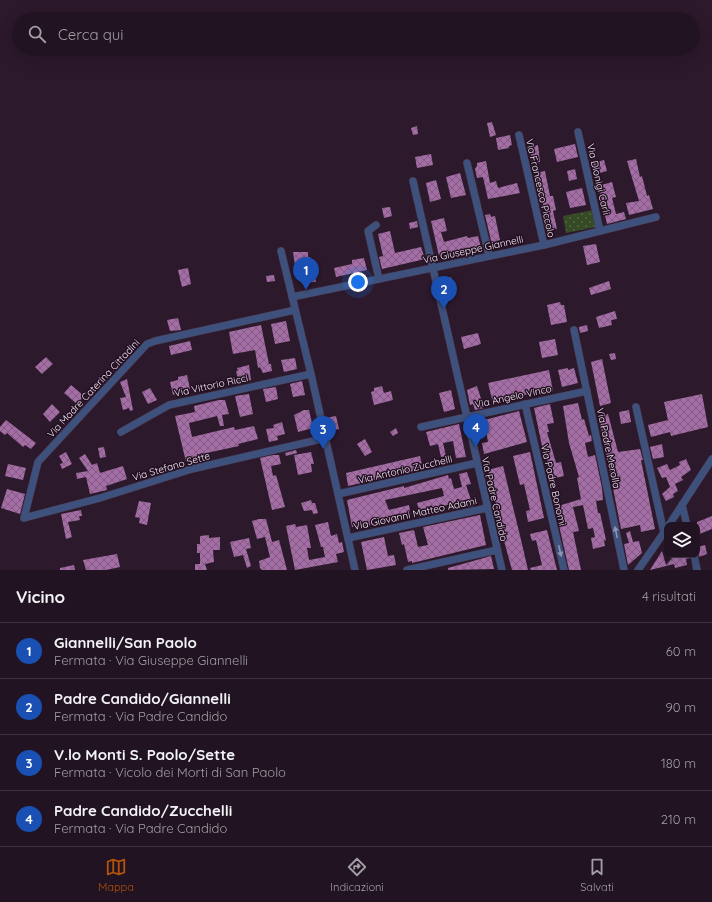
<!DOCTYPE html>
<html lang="it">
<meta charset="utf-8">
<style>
:root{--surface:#211321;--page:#2d202e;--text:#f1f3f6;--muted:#a29ea5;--line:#3e323f;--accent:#b45309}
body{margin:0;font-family:Quicksand,sans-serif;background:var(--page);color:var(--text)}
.controls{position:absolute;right:12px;bottom:12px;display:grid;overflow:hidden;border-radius:8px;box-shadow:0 4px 16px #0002}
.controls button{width:36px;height:36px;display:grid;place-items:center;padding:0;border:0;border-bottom:1px solid var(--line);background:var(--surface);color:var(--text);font:20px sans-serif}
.you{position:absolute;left:358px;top:282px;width:14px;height:14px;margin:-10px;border:3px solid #fff;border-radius:50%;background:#1a73e8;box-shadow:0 0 0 6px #1a73e833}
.badge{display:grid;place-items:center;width:26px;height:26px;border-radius:50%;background:var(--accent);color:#fff;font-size:13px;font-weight:700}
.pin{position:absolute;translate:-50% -33px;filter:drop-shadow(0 1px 2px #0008)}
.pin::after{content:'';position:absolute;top:21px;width:14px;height:12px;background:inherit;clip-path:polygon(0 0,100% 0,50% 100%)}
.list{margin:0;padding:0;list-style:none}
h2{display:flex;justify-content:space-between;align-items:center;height:52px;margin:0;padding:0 16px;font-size:17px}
h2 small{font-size:13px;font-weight:400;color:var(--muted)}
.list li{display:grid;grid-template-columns:26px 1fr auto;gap:12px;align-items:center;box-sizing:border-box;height:56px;padding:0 16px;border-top:1px solid var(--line)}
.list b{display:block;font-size:15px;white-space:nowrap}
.list p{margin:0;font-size:13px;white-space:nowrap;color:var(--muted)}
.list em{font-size:13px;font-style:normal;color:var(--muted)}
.icon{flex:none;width:22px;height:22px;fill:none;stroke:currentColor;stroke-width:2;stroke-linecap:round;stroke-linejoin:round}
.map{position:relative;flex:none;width:712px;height:570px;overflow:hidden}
.search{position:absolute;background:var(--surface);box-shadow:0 4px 16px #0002;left:12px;right:12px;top:12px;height:44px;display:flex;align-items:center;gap:10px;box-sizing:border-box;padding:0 14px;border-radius:22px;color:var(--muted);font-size:15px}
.sheet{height:276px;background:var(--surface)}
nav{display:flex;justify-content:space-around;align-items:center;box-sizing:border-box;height:56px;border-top:1px solid var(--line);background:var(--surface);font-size:11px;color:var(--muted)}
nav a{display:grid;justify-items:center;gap:2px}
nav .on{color:var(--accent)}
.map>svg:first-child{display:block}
</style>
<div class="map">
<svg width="712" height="570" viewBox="0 0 712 570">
<defs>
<pattern id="grass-dots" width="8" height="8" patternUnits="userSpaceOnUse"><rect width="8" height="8" fill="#364b25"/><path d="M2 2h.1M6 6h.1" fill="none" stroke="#546545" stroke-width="1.8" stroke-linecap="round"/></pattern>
<pattern id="building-cross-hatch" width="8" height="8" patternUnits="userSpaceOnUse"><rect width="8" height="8" fill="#a56da6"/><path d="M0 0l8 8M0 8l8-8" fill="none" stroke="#805d80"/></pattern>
</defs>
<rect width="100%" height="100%" fill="#2c192c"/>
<polygon fill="url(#grass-dots)" points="593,210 596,227 566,233 563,216"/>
<g fill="url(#building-cross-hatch)">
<polygon points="492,122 496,135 490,137 487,123"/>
<polygon points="417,126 418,134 413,135 411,128"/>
<polygon points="510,135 512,145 509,146 509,148 498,150 496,138"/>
<polygon points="575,144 578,157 557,162 554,149"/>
<polygon points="538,145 540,162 533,163 529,147"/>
<polygon points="431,154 433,165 417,168 415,157"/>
<polygon points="636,159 640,177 642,176 647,196 649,195 653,209 629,215 626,203 639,201 627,161"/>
<polygon points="604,160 607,171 596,174 593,163"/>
<polygon points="486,161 490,183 496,181 498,188 517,183 520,193 488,199 483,177 477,178 475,169 477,166 477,163"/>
<polygon points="575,169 577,179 569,181 567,171"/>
<polygon points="545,171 550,196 553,196 556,210 553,211 557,229 546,231 543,219 546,218 540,191 535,176 537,175 536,173"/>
<polygon points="460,173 466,195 451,198 446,177"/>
<polygon points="436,180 441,199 430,202 426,183"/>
<polygon points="612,182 616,197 612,198 616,214 624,212 626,219 607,224 598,186"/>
<polygon points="582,188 586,205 570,208 566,192"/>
<polygon points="390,207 392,216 384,218 382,208"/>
<polygon points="490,214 491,217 495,216 500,240 496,241 497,244 492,245 485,215"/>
<polygon points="444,218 447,231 441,232 444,242 467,236 468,238 478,236 481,248 444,256 444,255 439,256 431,221"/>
<polygon points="417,221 418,227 410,229 409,223"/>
<polygon points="390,231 395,253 421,247 425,259 382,269 379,257 383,256 378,234"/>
<polygon points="596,244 600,262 587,265 583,246"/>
<polygon points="293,252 308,252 308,257 310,257 311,268 313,268 313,275 315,274 316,282 301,283 298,265 295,266"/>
<polygon points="364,258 367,270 336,277 334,268 352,264 352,260"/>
<polygon points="188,268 191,284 182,287 178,270"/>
<polygon points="274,275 275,281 267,282 266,276"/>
<polygon points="451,277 454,286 445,288 442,280"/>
<polygon points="609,281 611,289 591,295 589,288"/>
<polygon points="560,302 561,305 564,305 567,322 551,325 547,305"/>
<polygon points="615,311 617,319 611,320 612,325 599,328 596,317"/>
<polygon points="178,318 181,330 170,331 167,320"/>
<polygon points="286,321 290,341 275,344 271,324"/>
<polygon points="261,325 269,364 271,364 272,371 263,373 260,367 258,368 255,350 233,354 229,332"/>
<polygon points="587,325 588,331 580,333 579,327"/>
<polygon points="478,333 481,344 464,349 461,337"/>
<polygon points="555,339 558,355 542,358 539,342"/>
<polygon points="190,341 192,350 171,355 169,346"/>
<polygon points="615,353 616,359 611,360 609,354"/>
<polygon points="46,357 53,364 42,374 35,367"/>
<polygon points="295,358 297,369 284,372 281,360"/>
<polygon points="602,359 611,403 600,406 591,362"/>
<polygon points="249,365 251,380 239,383 236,371 238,371 237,368"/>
<polygon points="568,368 568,370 574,368 578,383 562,387 558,370"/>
<polygon points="549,370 553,391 538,394 537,392 493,403 488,383"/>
<polygon points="187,375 190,389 173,395 170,382 178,380 178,377"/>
<polygon points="127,379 133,410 130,411 129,408 123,410 120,398 126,397 120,382"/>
<polygon points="302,381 305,395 293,397 290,384"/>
<polygon points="71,385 84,396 77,404 64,393"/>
<polygon points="382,386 384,393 391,391 393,400 374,405 371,392 374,391 374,388"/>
<polygon points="477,386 484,408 475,410 473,404 470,405 467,390"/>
<polygon points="276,387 278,399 266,402 263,389"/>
<polygon points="150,388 157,400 148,404 142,392"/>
<polygon points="451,390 455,409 444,412 439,393"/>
<polygon points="249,394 253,414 240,417 235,396"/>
<polygon points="702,394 708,427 671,436 670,432 651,437 648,425 668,420 664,402"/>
<polygon points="219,400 225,400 229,414 222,415 224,426 220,426 217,416 189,423 192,437 234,427 235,430 254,426 258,439 238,444 239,446 197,455 198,459 186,462 175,416 195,412 194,406"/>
<polygon points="578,403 582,420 584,419 589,436 591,435 592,441 585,443 588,457 595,455 602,488 603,500 596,501 598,513 600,513 606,540 604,541 605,546 593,549 591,538 595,537 593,528 588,529 583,505 573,507 579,531 573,532 581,570 569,570 555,507 581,499 577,478 579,477 569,443 563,406"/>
<polygon points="52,404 60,412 50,422 43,414"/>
<polygon points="550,404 554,423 547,424 549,432 547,432 556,463 561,462 564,476 551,479 547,459 545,460 534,408"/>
<polygon points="304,410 309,410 313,428 298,432 294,415"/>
<polygon points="629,410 631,422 621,424 619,412"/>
<polygon points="519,411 527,442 484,454 482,443 488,442 486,431 479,433 477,422"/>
<polygon points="608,414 618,452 640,449 643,460 641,460 655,529 641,532 640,525 621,529 599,417"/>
<polygon points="336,416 339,429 329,431 326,418"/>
<polygon points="6,420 36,443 31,449 25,445 23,447 7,433 5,435 0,431 0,427"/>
<polygon points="282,422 285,434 277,436 278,440 269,442 266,429 274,428 273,425"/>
<polygon points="459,424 466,457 456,458 453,441 443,443 446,456 441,457 438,444 430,446 426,432"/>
<polygon points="396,428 398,433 393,436 390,432"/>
<polygon points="365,439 372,452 365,456 357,444"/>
<polygon points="662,444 664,457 653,459 650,447"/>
<polygon points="104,447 106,457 100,458 98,448"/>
<polygon points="296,450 297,453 286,456 285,453"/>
<polygon points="66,452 72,464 62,469 60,464 63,463 59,456"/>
<polygon points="311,452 314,464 311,464 312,472 298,475 294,455"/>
<polygon points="530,452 544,518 528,522 526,511 530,510 524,484 520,485 513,456"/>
<polygon points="85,454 92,465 97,463 100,473 123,466 127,479 106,486 107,490 90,494 86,477 77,479 76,473 88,471 79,458"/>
<polygon points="273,455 279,455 281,464 271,466 273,476 276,475 285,507 272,510 260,458"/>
<polygon points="420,456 423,469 348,486 346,473"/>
<polygon points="686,459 691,470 681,477 683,480 675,484 678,491 673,494 674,497 666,501 662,494 670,487 666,477 662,478 657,468 667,464 670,470 680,465 679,462"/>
<polygon points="8,464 26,468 23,480 5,476"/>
<polygon points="503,466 522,544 528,570 512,570 503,537 488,470"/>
<polygon points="467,472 471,484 466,485 473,506 467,507 467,504 463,505 462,502 433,508 434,512 420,514 417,503 444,496 442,488 385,500 389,510 409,505 411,517 356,528 356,526 352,527 347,500 404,486 404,488 448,475 449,479 451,478 454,489 462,487 459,474"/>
<polygon points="7,489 25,494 20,514 1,508"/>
<polygon points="311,500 312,503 315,503 318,513 313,514 312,510 304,511 301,503"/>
<polygon points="139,501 151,503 147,525 139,523 140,518 135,517"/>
<polygon points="81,510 82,516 79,516 80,520 68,522 72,537 66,539 61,514"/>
<polygon points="480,515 486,545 412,563 412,561 408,562 404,544 402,545 399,533 414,530 418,547 428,545 423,527"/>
<polygon points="712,516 712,529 697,535 697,522"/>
<polygon points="259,519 266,519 272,542 279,540 287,570 262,570 260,568 259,561 270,557 265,537 257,539 252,521"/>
<polygon points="328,522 331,536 337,534 339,543 342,542 344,552 336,554 338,562 295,570 286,526 295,524 296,527 307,525 311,548 307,548 309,560 325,557 323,547 321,547 315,525"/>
<polygon points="547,530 557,570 531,570 530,568 542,565 536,540 532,541 530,534"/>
<polygon points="630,531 633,542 639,541 642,553 628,565 624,544 629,543 626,533"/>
<polygon points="209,535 209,538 220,537 220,550 213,550 214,562 205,564 207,570 195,570 195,564 200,564 200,553 197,553 197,544 200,544 200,536"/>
<polygon points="384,537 388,556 394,555 396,565 367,570 361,542"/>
<polygon points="249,538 251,548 246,549 251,566 247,568 243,555 234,557 230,542"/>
<polygon points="705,545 707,554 699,557 697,547"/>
<polygon points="662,551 666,565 675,555 689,555 690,558 686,559 687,565 675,568 674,564 650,570"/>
<polygon points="117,554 120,567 106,570 86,570 83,560"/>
<polygon points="491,556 494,569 448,570 448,568"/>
<polygon points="74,565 75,570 60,570 60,568"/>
</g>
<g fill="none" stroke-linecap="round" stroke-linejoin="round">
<defs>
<g id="street">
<polyline points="578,132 600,231"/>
<polyline points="519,135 544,245"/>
<polyline points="467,163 489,255"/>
<polyline points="413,181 502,570"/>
<polyline points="376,225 368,231 379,279"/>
<polyline points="281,251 311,374 355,570"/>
<polyline points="292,297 544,245 656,217"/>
<polyline points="295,310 155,341 147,344 38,462 24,518 100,498 192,469 326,438"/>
<polyline points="574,330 624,570"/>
<polyline points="525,404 564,570"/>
<polyline points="636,407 664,533"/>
<polyline points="421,427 587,391"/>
<polyline points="121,432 169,405 311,374"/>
<polyline points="338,494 477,463"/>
<polyline points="682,505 687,525"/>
<polyline points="669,525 712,459"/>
<polyline points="348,538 487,508"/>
<polyline points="694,555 697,570"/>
<polyline points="407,570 497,550"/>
<polyline points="638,570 665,531"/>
</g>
</defs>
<use href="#street" stroke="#483548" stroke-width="8"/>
<use href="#street" stroke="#3e517c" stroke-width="7"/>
</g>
<defs><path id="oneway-solid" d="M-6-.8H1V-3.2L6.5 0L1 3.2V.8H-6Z"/></defs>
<g fill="#8f93b1">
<use href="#oneway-solid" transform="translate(616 532) rotate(-102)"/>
<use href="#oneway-solid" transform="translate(560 551) rotate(77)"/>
</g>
<g text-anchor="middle" stroke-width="3" stroke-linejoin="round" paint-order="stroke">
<g font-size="10" fill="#f1e4f1" stroke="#221022">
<text transform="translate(599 179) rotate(77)" y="4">Via Dionigi Carli</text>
<text transform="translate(541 188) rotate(77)" y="4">Via Francesco Piccolo</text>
<text transform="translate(473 249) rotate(-12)" y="4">Via Giuseppe Giannelli</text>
<text transform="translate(211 385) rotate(-12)" y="4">Via Vittorio Ricci</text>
<text transform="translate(93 388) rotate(-47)" y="4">Via Madre Caterina Cittadini</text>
<text transform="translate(513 396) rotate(-12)" y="4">Via Angelo Vinco</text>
<text transform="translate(609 448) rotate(78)" y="4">Via Padre Merolla</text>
<text transform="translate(171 466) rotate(-16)" y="4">Via Stefano Sette</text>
<text transform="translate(405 469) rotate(-13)" y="4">Via Antonio Zucchelli</text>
<text transform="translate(554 485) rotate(77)" y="4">Via Padre Bonomi</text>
<text transform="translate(495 499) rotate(77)" y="4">Via Padre Candido</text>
<text transform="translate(415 513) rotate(-12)" y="4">Via Giovanni Matteo Adami</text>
</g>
</g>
</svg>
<div class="controls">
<button><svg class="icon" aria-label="layers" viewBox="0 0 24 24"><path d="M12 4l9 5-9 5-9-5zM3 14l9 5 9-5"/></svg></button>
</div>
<div class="you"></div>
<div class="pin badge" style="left:306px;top:290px;background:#1a4fb4">1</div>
<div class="pin badge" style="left:444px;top:309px;background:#1a4fb4">2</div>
<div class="pin badge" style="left:323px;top:449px;background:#1a4fb4">3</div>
<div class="pin badge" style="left:476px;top:447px;background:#1a4fb4">4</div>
<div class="search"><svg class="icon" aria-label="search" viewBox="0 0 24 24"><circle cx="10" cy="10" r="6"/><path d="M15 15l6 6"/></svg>Cerca qui</div>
</div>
<section class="sheet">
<h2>Vicino<small>4 risultati</small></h2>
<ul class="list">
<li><span class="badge" style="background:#1a4fb4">1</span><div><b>Giannelli/San Paolo</b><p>Fermata · Via Giuseppe Giannelli</p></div><em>60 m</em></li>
<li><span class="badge" style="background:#1a4fb4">2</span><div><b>Padre Candido/Giannelli</b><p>Fermata · Via Padre Candido</p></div><em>90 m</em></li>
<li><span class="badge" style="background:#1a4fb4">3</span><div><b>V.lo Monti S. Paolo/Sette</b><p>Fermata · Vicolo dei Morti di San Paolo</p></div><em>180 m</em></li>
<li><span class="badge" style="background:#1a4fb4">4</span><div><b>Padre Candido/Zucchelli</b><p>Fermata · Via Padre Candido</p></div><em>210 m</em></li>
</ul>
</section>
<nav>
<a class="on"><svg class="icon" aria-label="map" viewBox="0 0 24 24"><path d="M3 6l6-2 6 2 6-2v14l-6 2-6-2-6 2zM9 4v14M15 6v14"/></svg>Mappa</a>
<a><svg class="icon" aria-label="directions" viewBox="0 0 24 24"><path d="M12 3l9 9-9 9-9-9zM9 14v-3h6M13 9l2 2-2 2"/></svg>Indicazioni</a>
<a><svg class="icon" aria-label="saved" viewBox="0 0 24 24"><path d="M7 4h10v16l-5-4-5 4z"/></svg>Salvati</a>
</nav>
